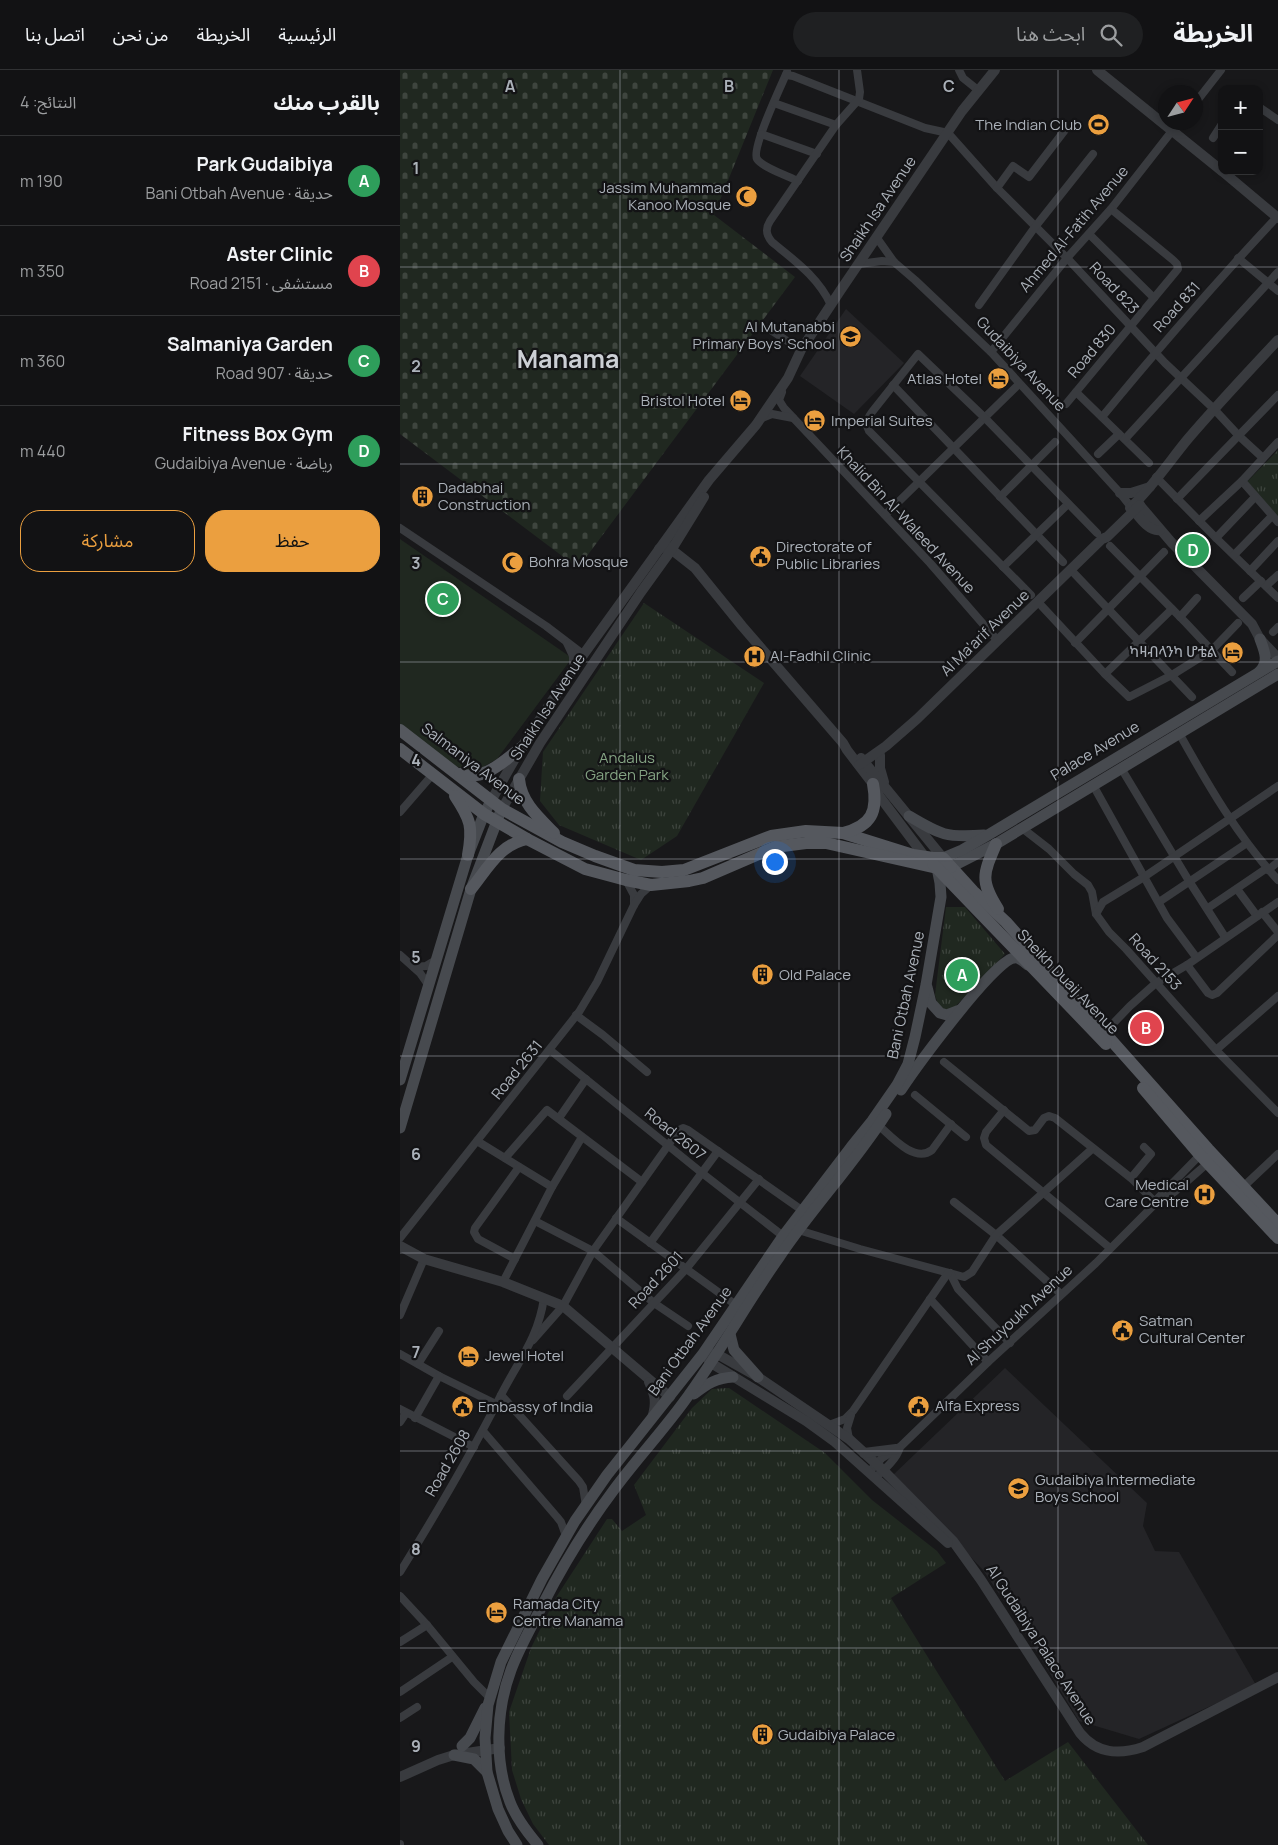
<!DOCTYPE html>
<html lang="ar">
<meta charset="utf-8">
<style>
:root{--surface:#121214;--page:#1f2022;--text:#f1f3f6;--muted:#9c9ea0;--line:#313234;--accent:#eb9f3f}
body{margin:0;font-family:Manrope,"Noto Sans Arabic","Noto Sans Ethiopic",sans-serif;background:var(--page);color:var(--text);direction:rtl}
.controls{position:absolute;right:15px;top:15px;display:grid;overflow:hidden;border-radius:10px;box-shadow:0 2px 8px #0003}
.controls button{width:45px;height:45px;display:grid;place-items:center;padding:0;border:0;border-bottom:1px solid var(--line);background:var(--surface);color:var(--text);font:25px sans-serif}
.compass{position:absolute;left:758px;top:15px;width:45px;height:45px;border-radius:50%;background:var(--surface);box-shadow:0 2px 8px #0003;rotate:54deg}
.you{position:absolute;left:374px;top:791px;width:18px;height:18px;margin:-12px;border:4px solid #fff;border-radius:50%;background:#1a73e8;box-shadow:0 0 0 8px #1a73e833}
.badge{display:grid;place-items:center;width:32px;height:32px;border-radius:50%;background:var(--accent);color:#fff;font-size:16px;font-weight:700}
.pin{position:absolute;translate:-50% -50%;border:2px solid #fff;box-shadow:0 1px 5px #0006}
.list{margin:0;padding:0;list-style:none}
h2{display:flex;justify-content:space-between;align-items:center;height:65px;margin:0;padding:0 20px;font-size:21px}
h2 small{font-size:16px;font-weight:400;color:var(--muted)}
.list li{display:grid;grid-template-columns:32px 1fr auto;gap:15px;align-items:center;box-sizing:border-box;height:90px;padding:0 20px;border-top:1px solid var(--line)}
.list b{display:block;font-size:19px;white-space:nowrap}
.list p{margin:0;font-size:16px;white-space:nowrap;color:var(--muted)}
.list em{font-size:16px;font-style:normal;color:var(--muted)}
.actions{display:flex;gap:10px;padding:15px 20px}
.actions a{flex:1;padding:11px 0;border:1px solid var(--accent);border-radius:20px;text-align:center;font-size:18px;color:var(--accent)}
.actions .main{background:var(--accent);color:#111}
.icon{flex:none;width:28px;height:28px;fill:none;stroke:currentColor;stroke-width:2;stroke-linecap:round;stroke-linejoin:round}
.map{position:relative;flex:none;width:878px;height:1775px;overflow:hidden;direction:ltr}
header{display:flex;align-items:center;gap:30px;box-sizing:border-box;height:70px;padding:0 25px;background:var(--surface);border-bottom:1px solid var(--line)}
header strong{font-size:24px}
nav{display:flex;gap:28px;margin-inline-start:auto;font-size:18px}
.search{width:350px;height:45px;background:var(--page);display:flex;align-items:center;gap:12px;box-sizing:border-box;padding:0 18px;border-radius:28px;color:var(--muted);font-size:19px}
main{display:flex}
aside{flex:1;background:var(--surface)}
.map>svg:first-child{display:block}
</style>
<header>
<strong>الخريطة</strong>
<div class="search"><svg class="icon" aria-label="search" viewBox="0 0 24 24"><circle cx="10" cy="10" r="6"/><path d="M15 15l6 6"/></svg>ابحث هنا</div>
<nav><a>الرئيسية</a><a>الخريطة</a><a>من نحن</a><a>اتصل بنا</a></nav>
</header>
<main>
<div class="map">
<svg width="878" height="1775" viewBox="0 0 878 1775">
<defs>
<pattern id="cemetery-stones" width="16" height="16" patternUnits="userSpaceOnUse" patternTransform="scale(1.25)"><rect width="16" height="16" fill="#202820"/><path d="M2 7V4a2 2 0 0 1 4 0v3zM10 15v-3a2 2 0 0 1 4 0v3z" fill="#3e453e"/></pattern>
<pattern id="park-tufts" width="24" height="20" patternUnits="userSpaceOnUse" patternTransform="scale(1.25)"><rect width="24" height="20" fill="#202820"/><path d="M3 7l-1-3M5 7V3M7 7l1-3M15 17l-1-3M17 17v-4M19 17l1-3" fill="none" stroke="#3e453e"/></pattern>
</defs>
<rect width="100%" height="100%" fill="#18181a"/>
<g fill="#242427">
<polygon points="446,239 504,293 454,344 400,306"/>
<polygon points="605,1298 747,1433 743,1456 755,1481 779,1482 856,1615 739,1669 679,1651 624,1561 583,1500 493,1405"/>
</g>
<polygon fill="#202820" points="0,469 172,588 97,689 74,702 55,696 0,654"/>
<polygon fill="url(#cemetery-stones)" points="0,0 373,0 314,145 395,207 178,498 0,364"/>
<g fill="url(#park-tufts)">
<polygon points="878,380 878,453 842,417"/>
<polygon points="244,533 364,613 277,766 241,790 159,755 140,731 143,682"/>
<polygon points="546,837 565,837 605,884 550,942 539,937 535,925"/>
<polygon points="329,1318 425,1383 472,1430 537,1481 546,1493 491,1528 605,1711 668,1672 748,1775 149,1775 133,1754 121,1729 112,1700 109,1642 131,1578 155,1529 207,1449 212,1449 222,1461 246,1445 234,1415 292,1338 312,1319"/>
</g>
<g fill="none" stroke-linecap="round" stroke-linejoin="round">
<g stroke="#393b3f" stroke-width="8">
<polyline points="559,0 563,8 578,20"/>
<path d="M387 2C381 16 351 79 357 89 362 97 388 106 398 111"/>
<polyline points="386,5 393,6 525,58 548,63 597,118 667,188 765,293 814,339 839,366 863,388"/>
<polyline points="796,32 821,0"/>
<polyline points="374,33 436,55"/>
<polyline points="859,37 878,50"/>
<polyline points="361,64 417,84"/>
<polyline points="813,68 822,54"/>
<polyline points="597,118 613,96 629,107 665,60"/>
<polyline points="689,164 754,228"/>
<polyline points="477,168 494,192 515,210 591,282 720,423 731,437"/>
<polyline points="838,188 878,221"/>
<polyline points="459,194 482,191 494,192"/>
<path d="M431 235C418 207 395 191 372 172 366 165 365 159 370 151L436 55 459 29 460 22 457 0"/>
<polyline points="579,235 635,157 693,84"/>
<polyline points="369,259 401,280"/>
<polyline points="591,282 667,188 711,139 779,52"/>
<polyline points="493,315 663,492"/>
<polyline points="382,322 379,330 384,338 530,493 597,570"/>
<polyline points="676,322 749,393"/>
<polyline points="666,334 778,199 777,194 773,190 711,139"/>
<path d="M702 347C758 279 816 212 877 147"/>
<polyline points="362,348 372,344 393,348"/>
<polyline points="725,369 878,202"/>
<polyline points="698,384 719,364"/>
<polyline points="756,407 816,468 878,528"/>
<polyline points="842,411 878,452"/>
<polyline points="600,427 655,372"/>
<polyline points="777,429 878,325"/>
<polyline points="485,445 619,314"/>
<polyline points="799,451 842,411 878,372"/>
<polyline points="0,458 146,556 184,585"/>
<polyline points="816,468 855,427"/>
<polyline points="710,476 786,553 832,602"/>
<polyline points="834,485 872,446"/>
<polyline points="603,497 668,434"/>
<polyline points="671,500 792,627"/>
<polyline points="850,501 878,471"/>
<polyline points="866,516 878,505"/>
<path d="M631 525 469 361C465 354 467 349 472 342L518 284 585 348 697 463"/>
<polyline points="843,528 861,511"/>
<polyline points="638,532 705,604 729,627 772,605 812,580 838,553"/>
<polyline points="780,547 797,528"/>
<polyline points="873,562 878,557"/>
<polyline points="167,573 173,586 173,599"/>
<polyline points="675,573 764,482"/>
<polyline points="705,604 772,539"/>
<path d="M779 663C808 715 838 767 878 810"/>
<polyline points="721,698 789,811 825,867"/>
<polyline points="693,715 767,848 796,887"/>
<polyline points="0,742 33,704"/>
<polyline points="622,758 649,779 674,804 688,815 692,822 696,844 709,862 726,879 816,980 878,1043"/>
<polyline points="868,800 878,792"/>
<polyline points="226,810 234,825 234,835"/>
<polyline points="837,819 857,846"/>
<polyline points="759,832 847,773"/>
<polyline points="808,838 867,798"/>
<polyline points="862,842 878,862"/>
<polyline points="696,844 703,832 744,807 878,716"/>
<polyline points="0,885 20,903 29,916"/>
<polyline points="787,895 808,923 812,925 817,923 878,865"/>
<polyline points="14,897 26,896 36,890"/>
<polyline points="176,945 203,965 247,1002"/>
<polyline points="705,962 730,936 756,913 787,895 878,832"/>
<polyline points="150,980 302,1103 383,1166"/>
<polyline points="816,980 878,926"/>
<polyline points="544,992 629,1061 635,1060 644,1048 649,1046 655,1048 731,1108 756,1133"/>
<polyline points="515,1025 566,1067"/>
<polyline points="604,1040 586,1062 584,1068 586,1075 710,1178"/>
<polyline points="159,1048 186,1009"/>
<path d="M476 1053C490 1065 514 1094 532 1080L551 1054"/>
<polyline points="77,1071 152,1117"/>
<polyline points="105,1088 147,1040 242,1112"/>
<polyline points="731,1108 751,1084 744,1077"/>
<polyline points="843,1117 878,1084"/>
<polyline points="554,1132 596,1165 661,1224"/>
<path d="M756 1133C767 1131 798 1101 808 1093V1091"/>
<polyline points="216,1148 336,1235"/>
<polyline points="135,1151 193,1181 254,1233 288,1256"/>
<polyline points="395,1159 460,1179 564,1207 572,1202 596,1165 692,1079"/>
<polyline points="0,1168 179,942 197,912 234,835 241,824 251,815"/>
<polyline points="250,1173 318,1081"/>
<polyline points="115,1189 78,1169 74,1162 75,1158 119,1097"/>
<polyline points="550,1203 558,1219 610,1273"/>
<polyline points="103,1212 152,1117 182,1067"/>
<polyline points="530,1229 588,1292"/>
<polyline points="0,1245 24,1189"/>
<polyline points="133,1270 163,1236 193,1181 279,1060 283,1058 288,1060 406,1143"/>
<polyline points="0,1284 39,1306 96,1334"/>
<polyline points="18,1294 39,1261"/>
<polyline points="101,1325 179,1411 183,1417 186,1436"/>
<polyline points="167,1326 286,1199 359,1109"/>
<polyline points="0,1339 74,1377"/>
<polyline points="15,1348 39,1306"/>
<polyline points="0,1352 6,1343"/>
<polyline points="429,1355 445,1349 453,1341 548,1203"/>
<polyline points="83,1361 157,1447 161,1452 166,1466"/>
<polyline points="449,1369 447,1358 451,1345"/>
<polyline points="469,1402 482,1388 500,1377 588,1292 696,1193 756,1133 757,1129 800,1085 803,1084"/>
<path d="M475 1408C484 1400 497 1389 500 1377"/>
<path d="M0 1502C36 1444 70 1386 101 1325 118 1291 138 1269 144 1228"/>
<polyline points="0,1526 27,1555 74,1612 89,1627"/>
<polyline points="0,1572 27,1555"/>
<polyline points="0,1622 52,1587"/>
<polyline points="0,1648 17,1637"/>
<polyline points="0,1774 0,1775"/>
</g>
<g stroke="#393b3f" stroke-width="10">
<polyline points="697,0 822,101"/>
<polyline points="822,101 878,148"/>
<polyline points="720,423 731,423 750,417"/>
<polyline points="737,432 772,473 852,554 860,569 878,588"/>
<path d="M731 437C738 445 748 462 760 460"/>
<path d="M730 438C751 419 769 392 787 370 816 336 847 303 878 270"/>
<polyline points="259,479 267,476 295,498 342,556 443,673 447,680 473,714 480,727 525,787"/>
<polyline points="480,685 480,698 484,712"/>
<polyline points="461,688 543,788"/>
<polyline points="459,695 486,676 517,649 702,469 707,467 740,435"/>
<polyline points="91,731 121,678 173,599 309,410 356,355 388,308 401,280 440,221 562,41 595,0"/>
<polyline points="102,739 140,673 241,522 272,479 304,427"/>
<polyline points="0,1176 24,1189 103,1212 163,1236 270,1327"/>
<path d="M302 1285 309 1283 317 1284 358 1307 449 1369 483 1400 553 1471 581 1510 680 1663C697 1684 719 1685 743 1677L878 1607"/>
<polyline points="307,1288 311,1293 406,1351 435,1372 548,1473"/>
<path d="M249 1312C255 1325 257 1333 252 1348"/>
<polyline points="464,1383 496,1379"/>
<polyline points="0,1707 38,1690 54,1685 100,1678"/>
</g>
<g stroke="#474a4f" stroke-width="11">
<path d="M859 602C870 592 864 580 860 569"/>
<path d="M509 746C541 765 546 768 584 765"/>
<polyline points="551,797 596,774 878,604"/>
<polyline points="527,917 531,933 540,943 547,945 560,940"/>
<polyline points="0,1010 68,785 84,744 91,731"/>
<path d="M501 1020C515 999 594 890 614 888 619 887 624 892 628 895"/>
<polyline points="0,1058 71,819 100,743"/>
<polyline points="330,1264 334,1280 358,1307"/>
<path d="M294 1324C307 1314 316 1308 333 1307"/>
<polyline points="62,1676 70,1668 85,1638"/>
<polyline points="54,1685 74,1689 87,1702"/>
<polyline points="117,1775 108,1761 98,1739 87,1702 85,1668 88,1635 101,1592 142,1509 175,1451 207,1405 302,1285 383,1166 451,1077 472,1051 497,1015 508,994 515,967 526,915 541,827 540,813 537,798 543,788 562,780 588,765 878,591"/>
<path d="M138 1775C127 1762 116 1748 110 1732 94 1692 96 1640 111 1600 119 1578 132 1556 143 1534 163 1495 186 1457 213 1421 235 1391 261 1363 283 1333 318 1286 346 1234 380 1186 413 1137 454 1094 486 1044"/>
</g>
<g stroke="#55585e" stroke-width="12">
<polyline points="0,660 102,739 162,772 195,786 234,800 262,802 284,800 371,766 406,761 443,763 513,785 533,788 543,788 573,821 606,852 808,1079 878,1154"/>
<polyline points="0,679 84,744 127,769 185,799 226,810 251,815 289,811 303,808 375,777 406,773 426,773 537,798 551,797"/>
<path d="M60 704C85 711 102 692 121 678"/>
<path d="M119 709C121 732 138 747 154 763"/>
<path d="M55 726C71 750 73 757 68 785"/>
<path d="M443 763C472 756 478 741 473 714"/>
<path d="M596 774C583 804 580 811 598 839"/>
<polyline points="533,794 706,974"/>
<path d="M71 819C88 798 99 775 127 769"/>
<polyline points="743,1018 800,1085 878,1168"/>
</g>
</g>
<path fill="none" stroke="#abb1b9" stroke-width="1" stroke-opacity="0.55" d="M220 0V1775M439 0V1775M658 0V1775M0 197H878M0 394H878M0 592H878M0 789H878M0 986H878M0 1183H878M0 1381H878M0 1578H878"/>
<defs>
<symbol id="stadium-disc" viewBox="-11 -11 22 22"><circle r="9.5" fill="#eb9f3f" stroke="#131315"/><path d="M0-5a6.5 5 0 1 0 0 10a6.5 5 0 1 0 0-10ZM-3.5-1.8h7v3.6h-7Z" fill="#111"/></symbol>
<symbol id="mosque-disc" viewBox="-11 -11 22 22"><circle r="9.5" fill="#eb9f3f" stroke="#131315"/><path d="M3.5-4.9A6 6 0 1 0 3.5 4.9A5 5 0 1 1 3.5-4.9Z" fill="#111"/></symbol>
<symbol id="school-disc" viewBox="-11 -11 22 22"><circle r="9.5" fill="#eb9f3f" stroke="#131315"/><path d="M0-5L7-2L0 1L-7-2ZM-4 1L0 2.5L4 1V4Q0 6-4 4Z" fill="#111"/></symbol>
<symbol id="hotel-disc" viewBox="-11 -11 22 22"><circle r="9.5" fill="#eb9f3f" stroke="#131315"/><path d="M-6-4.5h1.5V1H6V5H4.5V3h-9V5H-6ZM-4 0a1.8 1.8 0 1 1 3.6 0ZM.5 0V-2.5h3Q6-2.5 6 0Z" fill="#111"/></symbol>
<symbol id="building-disc" viewBox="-11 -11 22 22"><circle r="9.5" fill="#eb9f3f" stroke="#131315"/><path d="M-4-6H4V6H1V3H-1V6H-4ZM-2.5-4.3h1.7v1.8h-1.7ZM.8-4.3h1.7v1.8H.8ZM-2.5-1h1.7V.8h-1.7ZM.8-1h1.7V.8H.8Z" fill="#111"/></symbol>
<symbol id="civic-disc" viewBox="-11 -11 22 22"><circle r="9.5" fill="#eb9f3f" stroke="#131315"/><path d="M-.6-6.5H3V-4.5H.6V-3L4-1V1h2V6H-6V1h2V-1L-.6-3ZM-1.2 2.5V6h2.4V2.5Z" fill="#111"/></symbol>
<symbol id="hospital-disc" viewBox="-11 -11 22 22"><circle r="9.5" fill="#eb9f3f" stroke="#131315"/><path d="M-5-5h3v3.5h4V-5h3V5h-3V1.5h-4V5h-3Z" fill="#111"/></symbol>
</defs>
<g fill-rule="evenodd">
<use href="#stadium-disc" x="686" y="42" width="25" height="25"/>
<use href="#mosque-disc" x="334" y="114" width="25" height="25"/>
<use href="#school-disc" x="438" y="254" width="25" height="25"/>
<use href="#hotel-disc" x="586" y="296" width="25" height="25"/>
<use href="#hotel-disc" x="328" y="318" width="25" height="25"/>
<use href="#hotel-disc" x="402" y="338" width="25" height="25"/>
<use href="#building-disc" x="10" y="414" width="25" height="25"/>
<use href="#civic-disc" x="348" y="474" width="25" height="25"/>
<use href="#mosque-disc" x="100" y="480" width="25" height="25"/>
<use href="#hotel-disc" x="820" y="570" width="25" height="25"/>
<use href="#hospital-disc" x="342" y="574" width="25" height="25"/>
<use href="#building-disc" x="350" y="892" width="25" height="25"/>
<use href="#hospital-disc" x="792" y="1112" width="25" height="25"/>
<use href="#civic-disc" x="710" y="1248" width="25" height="25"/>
<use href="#hotel-disc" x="56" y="1274" width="25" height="25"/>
<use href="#civic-disc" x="506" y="1324" width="25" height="25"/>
<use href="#civic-disc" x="50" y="1324" width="25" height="25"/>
<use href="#school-disc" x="606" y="1406" width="25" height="25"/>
<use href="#hotel-disc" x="84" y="1530" width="25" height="25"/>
<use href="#building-disc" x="350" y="1652" width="25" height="25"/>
</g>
<g text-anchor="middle" stroke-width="4.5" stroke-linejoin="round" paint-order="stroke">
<g font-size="15" fill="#abb1b9" stroke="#131315" text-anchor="start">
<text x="682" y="60" text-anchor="end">The Indian Club</text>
<text x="331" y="123" text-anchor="end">Jassim Muhammad<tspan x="331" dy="17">Kanoo Mosque</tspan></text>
<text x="435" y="262" text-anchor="end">Al Mutanabbi<tspan x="435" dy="17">Primary Boys' School</tspan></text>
<text x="582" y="314" text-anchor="end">Atlas Hotel</text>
<text x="325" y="336" text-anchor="end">Bristol Hotel</text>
<text x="431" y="356">Imperial Suites</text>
<text x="38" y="423">Dadabhai<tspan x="38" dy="17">Construction</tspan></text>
<text x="376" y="482">Directorate of<tspan x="376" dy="17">Public Libraries</tspan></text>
<text x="129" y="497">Bohra Mosque</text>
<text x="817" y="587" text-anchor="end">ካዛብላንካ ሆቴል</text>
<text x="370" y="591">Al-Fadhil Clinic</text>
<text x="379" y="910">Old Palace</text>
<text x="789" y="1120" text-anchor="end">Medical<tspan x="789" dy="17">Care Centre</tspan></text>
<text x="739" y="1256">Satman<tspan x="739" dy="17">Cultural Center</tspan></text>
<text x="85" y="1291">Jewel Hotel</text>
<text x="535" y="1341">Alfa Express</text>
<text x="78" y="1342">Embassy of India</text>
<text x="635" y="1415">Gudaibiya Intermediate<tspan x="635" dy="17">Boys School</tspan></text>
<text x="113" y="1539">Ramada City<tspan x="113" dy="17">Centre Manama</tspan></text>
<text x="378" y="1670">Gudaibiya Palace</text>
</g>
<g font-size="15" fill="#abb1b9" stroke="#131315">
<text transform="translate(478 139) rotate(-56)" y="5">Shaikh Isa Avenue</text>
<text transform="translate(674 159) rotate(-50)" y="5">Ahmed Al-Fatih Avenue</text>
<text transform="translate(714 218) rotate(47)" y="5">Road 823</text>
<text transform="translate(777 237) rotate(-48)" y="5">Road 831</text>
<text transform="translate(692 281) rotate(-50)" y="5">Road 830</text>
<text transform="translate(621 294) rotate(47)" y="5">Gudaibiya Avenue</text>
<text transform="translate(506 450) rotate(47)" y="5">Khalid Bin Al-Waleed Avenue</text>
<text transform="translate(585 563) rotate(-44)" y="5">Al Ma'arif Avenue</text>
<text transform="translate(148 637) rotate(-57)" y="5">Shaikh Isa Avenue</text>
<text transform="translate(695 681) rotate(-31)" y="5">Palace Avenue</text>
<text transform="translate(73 694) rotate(37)" y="5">Salmaniya Avenue</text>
<text transform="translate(755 892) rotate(48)" y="5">Road 2153</text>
<text transform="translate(668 912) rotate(46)" y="5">Sheikh Duaij Avenue</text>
<text transform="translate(506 925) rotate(-78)" y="5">Bani Otbah Avenue</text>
<text transform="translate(117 1000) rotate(-51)" y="5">Road 2631</text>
<text transform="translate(275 1064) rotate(39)" y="5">Road 2607</text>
<text transform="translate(256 1210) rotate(-47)" y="5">Road 2601</text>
<text transform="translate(619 1245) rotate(-43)" y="5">Al Shuyoukh Avenue</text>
<text transform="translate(290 1271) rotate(-54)" y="5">Bani Otbah Avenue</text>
<text transform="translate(48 1393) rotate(-60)" y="5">Road 2608</text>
<text transform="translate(641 1575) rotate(57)" y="5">Al Gudaibiya Palace Avenue</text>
</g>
<g font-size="15" fill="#84a383" stroke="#131315">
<text x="227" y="693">Andalus<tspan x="227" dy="17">Garden Park</tspan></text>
</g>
<g font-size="25" font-weight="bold" fill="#cccfd5" stroke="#131315">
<text x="168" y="298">Manama</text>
</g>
</g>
<g font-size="16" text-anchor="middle" font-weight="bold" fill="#abb1b9" stroke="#131315" stroke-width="4.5" stroke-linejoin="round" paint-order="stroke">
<text x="110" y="22">A</text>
<text x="329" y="22">B</text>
<text x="549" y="22">C</text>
<text x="16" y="104">1</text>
<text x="16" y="302">2</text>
<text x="16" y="499">3</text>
<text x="16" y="696">4</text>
<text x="16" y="893">5</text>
<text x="16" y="1090">6</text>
<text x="16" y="1288">7</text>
<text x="16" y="1485">8</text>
<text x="16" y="1682">9</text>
</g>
</svg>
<div class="controls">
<button>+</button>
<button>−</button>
</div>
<svg class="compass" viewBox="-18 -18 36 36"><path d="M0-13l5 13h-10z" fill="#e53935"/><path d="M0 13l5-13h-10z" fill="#9c9ea0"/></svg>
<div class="you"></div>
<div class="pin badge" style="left:562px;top:905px;background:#2e9e5b">A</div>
<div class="pin badge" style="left:746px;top:958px;background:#e0444e">B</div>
<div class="pin badge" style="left:43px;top:529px;background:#2e9e5b">C</div>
<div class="pin badge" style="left:793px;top:480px;background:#2e9e5b">D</div>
</div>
<aside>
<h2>بالقرب منك<small>النتائج: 4</small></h2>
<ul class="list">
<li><span class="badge" style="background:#2e9e5b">A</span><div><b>Park Gudaibiya</b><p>حديقة · Bani Otbah Avenue</p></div><em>190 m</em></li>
<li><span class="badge" style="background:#e0444e">B</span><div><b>Aster Clinic</b><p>مستشفى · Road 2151</p></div><em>350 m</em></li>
<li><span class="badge" style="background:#2e9e5b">C</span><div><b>Salmaniya Garden</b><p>حديقة · Road 907</p></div><em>360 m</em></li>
<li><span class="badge" style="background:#2e9e5b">D</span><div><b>Fitness Box Gym</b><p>رياضة · Gudaibiya Avenue</p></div><em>440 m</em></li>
</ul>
<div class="actions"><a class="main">حفظ</a><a>مشاركة</a></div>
</aside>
</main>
